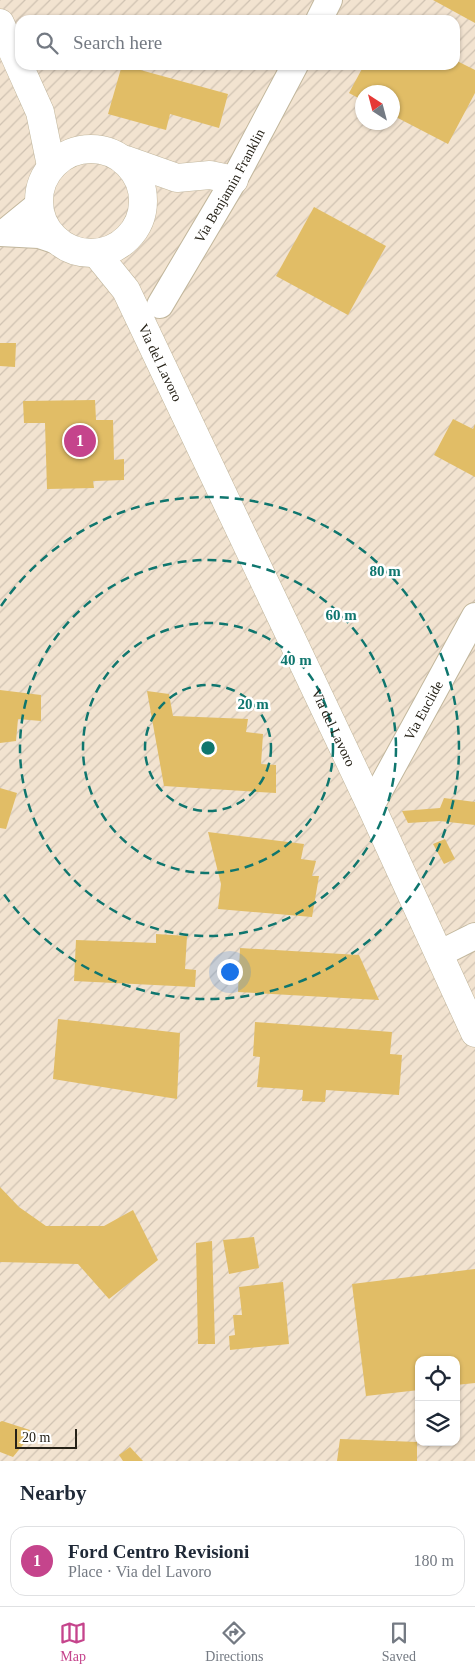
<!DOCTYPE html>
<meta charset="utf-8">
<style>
:root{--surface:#fff;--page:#f2f2f3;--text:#1f2937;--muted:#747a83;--line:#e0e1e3;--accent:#c5448c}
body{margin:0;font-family:Georgia,serif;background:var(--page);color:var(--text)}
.controls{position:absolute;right:15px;bottom:15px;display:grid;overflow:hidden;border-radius:10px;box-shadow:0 1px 4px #0004}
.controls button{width:45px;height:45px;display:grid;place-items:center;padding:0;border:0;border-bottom:1px solid var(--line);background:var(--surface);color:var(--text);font:25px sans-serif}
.compass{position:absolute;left:355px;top:85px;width:45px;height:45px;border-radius:50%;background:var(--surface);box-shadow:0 1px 4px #0004;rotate:324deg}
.scale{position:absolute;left:15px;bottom:12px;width:62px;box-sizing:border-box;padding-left:5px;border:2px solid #262218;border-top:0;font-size:14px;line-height:18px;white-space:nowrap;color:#262218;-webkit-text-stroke:4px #fff;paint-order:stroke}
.you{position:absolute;left:229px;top:971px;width:18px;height:18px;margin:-12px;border:4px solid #fff;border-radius:50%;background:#1a73e8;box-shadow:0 0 0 8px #1a73e833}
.badge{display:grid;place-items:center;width:32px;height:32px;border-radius:50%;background:var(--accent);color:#fff;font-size:16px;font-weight:700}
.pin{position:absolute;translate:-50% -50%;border:2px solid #fff;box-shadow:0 1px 5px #0006}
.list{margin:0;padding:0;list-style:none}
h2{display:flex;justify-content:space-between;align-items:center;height:65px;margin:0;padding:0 20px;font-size:21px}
h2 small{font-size:16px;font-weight:400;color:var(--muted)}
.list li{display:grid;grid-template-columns:32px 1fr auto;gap:15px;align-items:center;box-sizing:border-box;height:70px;margin:0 10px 10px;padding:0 10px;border:1px solid var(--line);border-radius:15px}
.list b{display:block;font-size:19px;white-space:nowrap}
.list p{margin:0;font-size:16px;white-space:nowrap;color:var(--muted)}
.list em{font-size:16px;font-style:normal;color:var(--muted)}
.icon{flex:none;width:28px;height:28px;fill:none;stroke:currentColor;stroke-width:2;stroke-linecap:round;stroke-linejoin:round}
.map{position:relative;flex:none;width:475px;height:1461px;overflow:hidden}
.search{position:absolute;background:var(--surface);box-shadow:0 1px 4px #0004;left:15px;right:15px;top:15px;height:55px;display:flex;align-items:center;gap:12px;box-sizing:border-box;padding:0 18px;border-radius:15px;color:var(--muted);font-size:19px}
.sheet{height:145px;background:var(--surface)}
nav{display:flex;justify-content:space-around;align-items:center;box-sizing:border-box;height:70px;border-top:1px solid var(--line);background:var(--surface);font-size:14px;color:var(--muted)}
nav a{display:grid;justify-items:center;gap:2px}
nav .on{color:var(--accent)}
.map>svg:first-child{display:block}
</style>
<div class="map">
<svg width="475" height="1461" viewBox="0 0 475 1461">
<defs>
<pattern id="industrial-furrows" width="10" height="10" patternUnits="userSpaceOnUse" patternTransform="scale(1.25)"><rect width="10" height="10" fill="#f2e3d0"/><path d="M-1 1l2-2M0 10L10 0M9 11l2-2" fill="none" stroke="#cfc2b2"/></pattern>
</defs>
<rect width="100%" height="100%" fill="#faeed3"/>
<path fill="url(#industrial-furrows)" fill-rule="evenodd" d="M0 0H475V1461H0ZM20 20H455V65H20ZM362 92H392V122H362ZM419 1360H456V1442H419Z"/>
<g fill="#e1bd66">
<polygon points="433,0 475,0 475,23"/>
<polygon points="455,60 475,70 475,93 448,144 392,115 392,92 362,92 362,100 349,93 364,65 455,65"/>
<polygon points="122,65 228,94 219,128 170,114 166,130 108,114"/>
<polygon points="314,207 386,246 348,315 276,276"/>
<polygon points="0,343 16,343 15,367 0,366"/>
<polygon points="95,400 96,420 113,420 114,460 124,459 124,480 93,481 94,488 47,489 45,423 24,423 23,401"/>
<polygon points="453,419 473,429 475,424 475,477 434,455"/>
<polygon points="0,690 41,695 41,721 18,719 16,741 0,743"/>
<polygon points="147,691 169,694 173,716 248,719 246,732 263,734 261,764 276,765 276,793 164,786"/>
<polygon points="0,788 17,793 6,829 0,828"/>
<polygon points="444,798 475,802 475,825 440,821 408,823 402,811 440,808"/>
<polygon points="208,832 304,844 301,859 316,861 312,876 319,876 312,917 218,909 221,884"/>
<polygon points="445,839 455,859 444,864 433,844"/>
<polygon points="156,934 187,936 185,969 196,970 195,987 74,981 76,940 156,943"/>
<polygon points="240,948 359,955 379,1000 238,992"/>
<polygon points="58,1019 180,1033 177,1099 53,1079"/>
<polygon points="255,1022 392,1032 390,1054 402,1055 399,1095 326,1090 325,1102 302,1101 303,1090 257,1087 260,1057 253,1056"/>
<polygon points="0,1187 19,1207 46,1226 104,1226 133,1210 158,1260 109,1299 78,1264 0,1262"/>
<polygon points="254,1237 259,1268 229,1274 223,1240"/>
<polygon points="212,1241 215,1344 198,1344 196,1243"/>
<polygon points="475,1269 475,1383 456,1385 456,1360 419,1360 419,1390 366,1396 352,1284"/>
<polygon points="283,1282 289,1344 230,1350 229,1336 235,1335 233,1315 242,1315 239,1287"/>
<polygon points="2,1421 30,1430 32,1434 13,1457 0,1452 0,1422"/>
<polygon points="340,1439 417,1442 417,1461 337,1461"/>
<polygon points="130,1447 143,1461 123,1461 119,1455"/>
</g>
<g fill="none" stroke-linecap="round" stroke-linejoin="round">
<defs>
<g id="minor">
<polyline points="319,20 329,0"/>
<polyline points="5,232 38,205"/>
<polyline points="0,233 39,235 57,241"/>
<path id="s1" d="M160 305 234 180 295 65"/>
<path id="s2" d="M371 806 475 616"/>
<polyline points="439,954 475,936"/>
</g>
<g id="major">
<polyline points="0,23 40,112 51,166"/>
<circle cx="91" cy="201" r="52"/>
<polyline points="126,160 177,178 210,175 234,180"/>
<path id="s3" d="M96 253 126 290 371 806 475 1033"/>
</g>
</defs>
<use href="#minor" stroke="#c2b79d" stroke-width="28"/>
<use href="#major" stroke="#c2b79d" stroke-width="29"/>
<use href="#minor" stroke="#fff" stroke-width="26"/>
<use href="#major" stroke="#fff" stroke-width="28"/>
</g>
<g fill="none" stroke="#0f766e" stroke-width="2.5" stroke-dasharray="9 6">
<circle cx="208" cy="748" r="63"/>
<circle cx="208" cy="748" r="125"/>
<circle cx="208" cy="748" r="188"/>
<path d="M1 606A251 251 0 1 1 1 890"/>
</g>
<g text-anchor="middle" stroke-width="5" stroke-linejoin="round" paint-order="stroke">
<g font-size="14" fill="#262218" stroke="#fff">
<text dy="5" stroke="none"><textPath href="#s1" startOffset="138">Via Benjamin Franklin</textPath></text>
<text dy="5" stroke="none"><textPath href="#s3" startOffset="128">Via del Lavoro</textPath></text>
<text dy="5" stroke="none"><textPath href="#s2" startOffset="109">Via Euclide</textPath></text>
<text dy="5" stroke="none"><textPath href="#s3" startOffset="532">Via del Lavoro</textPath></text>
</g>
</g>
<circle cx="208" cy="748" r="8" fill="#0f766e" stroke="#fff" stroke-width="2.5"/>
<g font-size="15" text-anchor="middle" font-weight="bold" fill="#0f766e" stroke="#fff" stroke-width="5" stroke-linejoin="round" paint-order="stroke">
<text x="385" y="576">80 m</text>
<text x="341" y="620">60 m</text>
<text x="296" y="665">40 m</text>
<text x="253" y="709">20 m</text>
</g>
</svg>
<div class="controls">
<button><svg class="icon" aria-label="locate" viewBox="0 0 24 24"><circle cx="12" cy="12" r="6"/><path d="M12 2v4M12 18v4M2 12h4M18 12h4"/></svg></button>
<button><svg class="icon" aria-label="layers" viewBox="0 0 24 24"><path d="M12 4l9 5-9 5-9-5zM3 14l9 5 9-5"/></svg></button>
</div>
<svg class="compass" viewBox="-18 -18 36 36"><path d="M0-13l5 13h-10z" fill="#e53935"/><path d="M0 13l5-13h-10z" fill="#747a83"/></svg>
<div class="scale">20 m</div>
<div class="you"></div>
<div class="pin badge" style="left:80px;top:441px">1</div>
<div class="search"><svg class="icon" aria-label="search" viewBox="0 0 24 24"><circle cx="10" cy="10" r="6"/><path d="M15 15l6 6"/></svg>Search here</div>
</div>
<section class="sheet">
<h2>Nearby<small></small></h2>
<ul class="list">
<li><span class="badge">1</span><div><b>Ford Centro Revisioni</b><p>Place · Via del Lavoro</p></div><em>180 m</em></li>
</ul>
</section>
<nav>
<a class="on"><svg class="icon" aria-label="map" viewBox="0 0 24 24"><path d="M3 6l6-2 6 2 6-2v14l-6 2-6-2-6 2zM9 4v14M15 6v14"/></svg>Map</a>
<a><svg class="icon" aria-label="directions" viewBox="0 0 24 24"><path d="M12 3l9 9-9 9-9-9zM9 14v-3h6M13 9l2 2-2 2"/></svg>Directions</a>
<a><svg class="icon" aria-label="saved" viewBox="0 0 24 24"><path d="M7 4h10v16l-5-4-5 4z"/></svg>Saved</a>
</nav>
